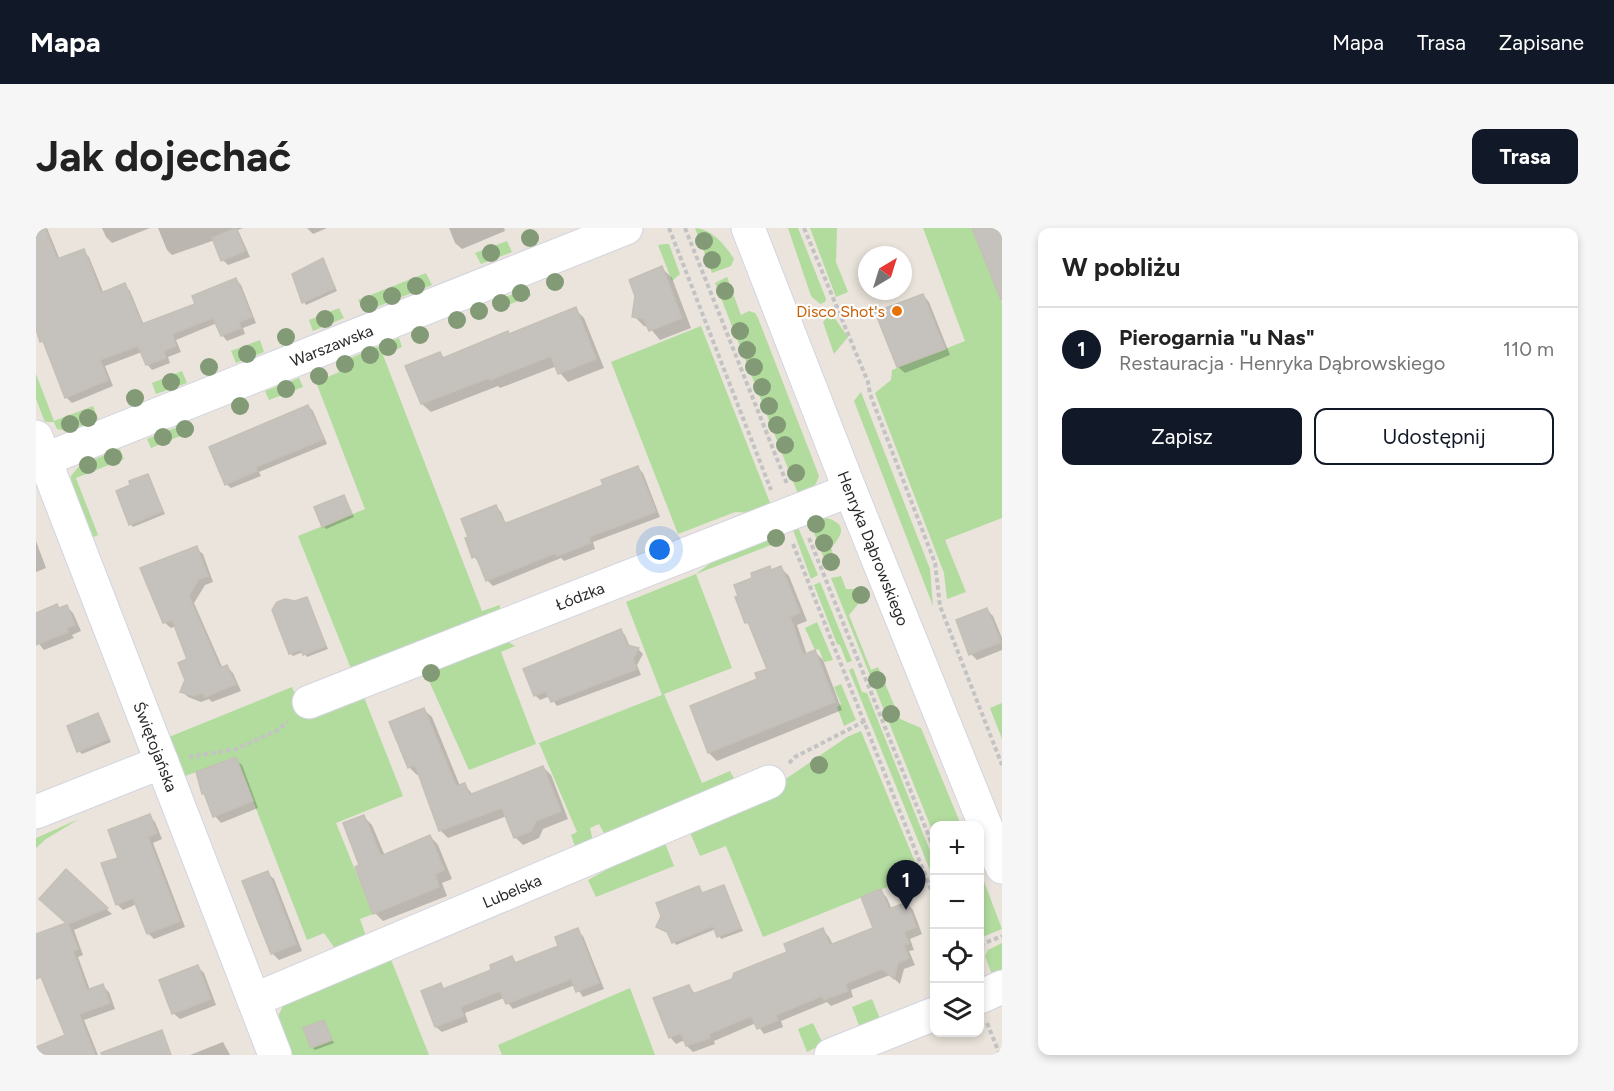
<!DOCTYPE html>
<html lang="pl">
<meta charset="utf-8">
<style>
:root{--surface:#fff;--page:#f6f6f6;--text:#222;--muted:#767676;--line:#e0e0e0;--accent:#111827}
body{margin:0;font-family:Figtree,sans-serif;background:var(--page);color:var(--text)}
.controls{position:absolute;right:18px;bottom:18px;display:grid;overflow:hidden;border-radius:12px;box-shadow:0 3px 9px #0003}
.controls button{width:54px;height:54px;display:grid;place-items:center;padding:0;border:0;border-bottom:2px solid var(--line);background:var(--surface);color:var(--text);font:30px sans-serif}
.compass{position:absolute;left:822px;top:18px;width:54px;height:54px;border-radius:50%;background:var(--surface);box-shadow:0 3px 9px #0003;rotate:38deg}
.you{position:absolute;left:624px;top:322px;width:21px;height:21px;margin:-15px;border:4px solid #fff;border-radius:50%;background:#1a73e8;box-shadow:0 0 0 9px #1a73e833}
.badge{display:grid;place-items:center;width:39px;height:39px;border-radius:50%;background:var(--accent);color:#fff;font-size:20px;font-weight:700}
.pin{position:absolute;translate:-50% -50px;filter:drop-shadow(0 2px 3px #0008)}
.pin::after{content:'';position:absolute;top:32px;width:21px;height:18px;background:inherit;clip-path:polygon(0 0,100% 0,50% 100%)}
.list{margin:0;padding:0;list-style:none}
h2{display:flex;justify-content:space-between;align-items:center;height:78px;margin:0;padding:0 24px;font-size:26px}
h2 small{font-size:20px;font-weight:400;color:var(--muted)}
.list li{display:grid;grid-template-columns:39px 1fr auto;gap:18px;align-items:center;box-sizing:border-box;height:84px;padding:0 24px;border-top:2px solid var(--line)}
.list b{display:block;font-size:22px;white-space:nowrap}
.list p{margin:0;font-size:20px;white-space:nowrap;color:var(--muted)}
.list em{font-size:20px;font-style:normal;color:var(--muted)}
.actions{display:flex;gap:12px;padding:18px 24px}
.actions a{flex:1;padding:14px 0;border:2px solid var(--accent);border-radius:12px;text-align:center;font-size:21px;color:var(--accent)}
.actions .main{background:var(--accent);color:#fff}
.icon{flex:none;width:33px;height:33px;fill:none;stroke:currentColor;stroke-width:2;stroke-linecap:round;stroke-linejoin:round}
.map{position:relative;flex:none;width:966px;height:827px;overflow:hidden;border-radius:12px}
header{display:flex;align-items:center;gap:36px;box-sizing:border-box;height:84px;padding:0 30px;background:var(--accent);color:#fff}
header strong{font-size:28px}
nav{display:flex;gap:33px;margin-inline-start:auto;font-size:21px}
.intro{display:flex;align-items:center;justify-content:space-between;box-sizing:border-box;height:144px;padding:0 36px}
h1{margin:0;font-size:42px}
.button{padding:15px 27px;border-radius:12px;background:var(--accent);color:#fff;font-size:21px;font-weight:700}
main{display:flex;gap:36px;padding:0 36px}
aside{flex:1;background:var(--surface);border-radius:12px;box-shadow:0 3px 9px #0003}
.map>svg:first-child{display:block}
</style>
<header>
<strong>Mapa</strong>
<nav><a>Mapa</a><a>Trasa</a><a>Zapisane</a></nav>
</header>
<div class="intro"><h1>Jak dojechać</h1><a class="button">Trasa</a></div>
<main>
<div class="map">
<svg width="966" height="827" viewBox="0 0 966 827">
<rect width="100%" height="100%" fill="#eae4dc"/>
<g fill="#b2db9e">
<path d="M659 0C676 1 689 17 698 31L695 38 676 45Z"/>
<polygon points="752,0 762,0 790,71 789,74 784,76 775,68"/>
<polygon points="774,0 801,0 800,34 812,64 800,69"/>
<polygon points="887,0 936,0 966,75 966,290 909,312 930,364 911,371 908,345 839,165 855,152 856,142 929,113"/>
<polygon points="471,13 476,24 445,36 439,25"/>
<polygon points="629,16 633,16 644,46 636,53 622,17"/>
<polygon points="390,45 396,57 328,84 322,72"/>
<path d="M691 49 705 87 713 83 719 85 722 90 783 248C779 259 775 265 764 271L679 55Z"/>
<polygon points="491,59 495,68 462,81 460,74"/>
<polygon points="303,80 308,90 277,103 273,92"/>
<polygon points="795,85 812,109 798,126 787,94"/>
<polygon points="665,98 736,280 715,285 699,284 642,306 575,134"/>
<polygon points="363,110 366,119 347,127 446,383 464,377 463,394 318,448 262,308 329,281 280,154 303,144 300,136"/>
<polygon points="224,112 228,124 200,135 195,123"/>
<polygon points="146,143 151,155 120,166 116,155"/>
<polygon points="0,146 18,193 57,178 62,191 32,203 21,201 18,194 9,194 0,171"/>
<polygon points="263,150 267,159 233,172 229,163"/>
<polygon points="825,164 894,341 897,378 818,173"/>
<polygon points="151,195 154,204 115,220 111,211"/>
<polygon points="84,221 88,231 40,250 62,307 53,311 30,255 35,252 35,248 44,237"/>
<path d="M782 289C791 289 810 294 804 307 802 312 798 316 795 320L801 338 792 341 773 292Z"/>
<polygon points="761,297 782,347 775,351 756,299"/>
<polygon points="741,304 747,307 748,312 660,346 696,440 628,466 666,555 694,543 703,560 573,614 563,596 554,600 556,609 554,617 540,621 535,607 541,604 503,515 626,467 590,374 660,346 679,332"/>
<polygon points="805,348 810,361 831,361 832,364 813,387 835,442 842,439 864,491 885,500 925,597 898,598 898,607 795,350"/>
<polygon points="784,354 816,433 811,435 804,417 801,416 778,357"/>
<polygon points="781,394 797,432 788,434 783,421 779,422 769,400"/>
<polygon points="464,409 479,418 465,424 500,516 433,542 393,453 389,439"/>
<polygon points="817,440 826,464 831,465 898,633 898,652 813,442"/>
<polygon points="805,456 820,492 808,498 801,479 805,476 798,459"/>
<polygon points="256,459 267,486 326,464 367,568 300,595 337,686 324,691 331,711 300,722 288,705 271,712 200,529 144,550 133,509"/>
<polygon points="966,475 966,511 954,480"/>
<polygon points="825,503 884,646 727,709 690,618 664,628 652,600 735,561 811,509"/>
<polygon points="43,591 10,611 0,620 0,610"/>
<polygon points="627,610 638,638 560,669 552,652"/>
<polygon points="944,643 966,701 944,710"/>
<polygon points="966,715 966,741 961,746 956,747 949,728 952,722"/>
<polygon points="354,729 393,827 253,827 240,793 250,771"/>
<polygon points="594,760 619,827 466,827 462,817"/>
<polygon points="836,771 844,791 824,800 816,779"/>
<polygon points="777,795 787,816 771,824 762,801"/>
</g>
<g fill="#0003">
<polygon points="0,0 11,0 24,32 47,23 53,29 68,66 89,57 94,63 108,97 161,77 200,52 205,57 220,95 207,100 209,106 191,113 186,107 181,95 140,112 145,124 132,129 134,135 116,142 111,136 106,124 69,138 77,158 36,175 30,169 0,97"/>
<polygon points="66,0 114,0 76,15 70,9"/>
<polygon points="122,0 207,0 202,2 214,29 192,37 187,32 179,12 136,27 131,22"/>
<polygon points="271,0 291,0 277,6"/>
<polygon points="413,0 468,0 469,3 426,21 419,15"/>
<polygon points="287,32 301,63 270,77 268,74"/>
<polygon points="626,40 636,50 655,100 624,112 613,99 608,98 598,88"/>
<polygon points="887,67 893,74 914,127 869,145 862,139"/>
<polygon points="539,81 548,90 568,140 532,154 524,145 521,138 464,160 462,158 395,184 386,176 404,126 409,131 474,108"/>
<polygon points="272,178 277,183 291,216 223,244 225,248 195,260 190,256"/>
<polygon points="602,240 607,245 624,289 557,314 559,321 528,333 525,330 457,358 451,352 443,334 438,329 460,278 465,284 470,296 569,258"/>
<polygon points="112,248 129,286 97,299 94,296"/>
<polygon points="308,269 318,289 290,301 287,298"/>
<polygon points="0,313 10,340 0,344"/>
<polygon points="160,320 167,326 177,354 169,357 158,375 187,441 191,439 197,445 205,463 176,474 173,471 165,474 152,469 146,463 150,452 152,432 140,398 135,400 128,394"/>
<polygon points="733,340 737,343 745,340 753,348 771,393 761,397 771,427 779,424 787,432 806,482 681,533 673,525 656,479 723,452 733,441 717,400 710,394 718,351"/>
<polygon points="270,370 292,421 271,429 267,424 257,428 254,425 260,375"/>
<polygon points="21,378 25,381 31,379 37,385 45,403 36,407 38,410 8,422 0,412 0,387"/>
<polygon points="951,382 957,388 966,410 966,422 941,432 935,426"/>
<polygon points="584,402 589,407 594,419 603,422 607,426 601,437 605,447 521,478 514,468 504,472 499,467"/>
<polygon points="388,482 396,489 424,558 429,557 437,567 507,539 515,547 532,591 507,601 503,610 487,617 479,609 471,588 412,610 404,602 384,546 381,547 373,539"/>
<polygon points="62,487 75,514 46,526 43,523"/>
<polygon points="199,531 206,537 222,580 185,595 179,588 172,570 167,565"/>
<polygon points="113,588 119,594 126,611 117,615 149,699 118,711 112,705 101,676 87,682 81,676 84,630"/>
<polygon points="328,589 336,597 349,628 394,608 402,617 416,651 406,655 411,668 347,693 339,685 325,638"/>
<polygon points="30,643 76,686 38,702 47,727 42,729 54,762 66,758 73,764 79,781 48,792 62,827 18,827 31,808 10,756 0,744 0,708 32,696"/>
<polygon points="231,645 238,651 266,723 243,732 236,725"/>
<polygon points="688,659 707,703 685,711 680,701 640,717 634,706 622,699 663,660 667,667"/>
<polygon points="845,663 851,670 856,682 871,676 877,682 886,706 874,711 878,722 873,723 879,737 868,741 864,756 854,747 815,762 817,769 795,778 791,774 745,793 747,799 728,806 720,795 678,813 679,816 657,824 651,818 649,812 640,816 634,809 653,758 660,767 697,753 753,725 787,702 793,709 797,717 839,701"/>
<polygon points="541,702 547,708 568,761 547,769 539,757 477,781 468,770 429,785 432,794 406,804 400,799 387,764 405,757 409,762 457,742 476,730 481,735 524,719"/>
<polygon points="162,739 168,745 180,777 144,791 137,785"/>
<polygon points="288,794 298,815 279,822 276,819"/>
<polygon points="187,814 194,827 154,827"/>
</g>
<g fill="#c5c1bc" stroke="#c5c0b6" stroke-width="1.5">
<polygon points="0,0 9,0 21,31 48,21 65,65 89,55 106,96 159,76 156,68 200,50 216,89 203,94 205,100 185,108 177,90 136,106 140,118 128,123 130,130 110,137 102,118 64,132 72,152 29,170 7,113 4,114 0,101"/>
<polygon points="200,0 209,23 185,33 176,10"/>
<polygon points="936,0 966,0 966,72 965,72"/>
<polygon points="287,30 299,60 266,75 256,46"/>
<polygon points="626,38 646,90 613,103 608,91 596,89 599,68 593,52"/>
<polygon points="887,66 909,121 861,139 839,84"/>
<polygon points="540,79 560,131 522,146 515,128 454,152 453,150 385,176 369,138 404,124 407,130 472,103 473,106"/>
<polygon points="272,177 288,211 220,239 221,243 189,257 173,219"/>
<polygon points="602,238 620,284 553,309 555,315 521,328 520,325 450,353 440,328 436,330 429,310 432,309 425,291 460,277 468,295 473,294 567,257 565,252"/>
<polygon points="112,246 127,283 93,297 80,263 94,257 93,253"/>
<polygon points="308,267 316,286 286,299 278,279"/>
<polygon points="161,318 172,348 163,351 153,368 184,440 191,437 200,456 169,469 167,465 158,468 144,464 149,452 142,435 151,431 136,392 127,395 104,340"/>
<polygon points="734,338 735,342 745,338 764,385 754,389 767,427 779,422 799,474 672,525 654,478 721,451 719,445 731,441 712,394 709,395 699,369 702,368 698,357 716,350 715,345"/>
<polygon points="271,369 290,418 267,427 265,422 253,426 236,382 241,374 249,371 259,373"/>
<polygon points="21,376 23,380 31,377 39,397 31,400 32,404 0,417 0,385"/>
<polygon points="951,380 965,414 933,427 920,392"/>
<polygon points="585,401 591,417 603,420 597,431 601,441 515,474 510,463 498,468 487,441"/>
<polygon points="388,480 420,558 429,555 433,567 507,538 525,583 500,593 495,603 478,610 466,580 403,603 379,537 372,540 353,494"/>
<polygon points="62,485 73,511 41,524 31,498"/>
<polygon points="200,529 217,573 177,589 168,565 166,566 160,544"/>
<polygon points="114,586 121,605 112,609 144,693 111,706 97,670 80,677 65,635 82,630 72,602"/>
<polygon points="328,587 345,628 394,607 408,642 399,646 403,659 337,686 319,639 323,637 307,595"/>
<polygon points="30,641 72,680 32,696 42,721 37,723 51,762 67,756 74,775 43,786 59,827 0,827 0,819 29,807 5,749 0,751 0,706 30,695 3,671"/>
<polygon points="232,643 260,716 235,726 206,653"/>
<polygon points="688,657 705,700 681,709 677,698 636,715 631,704 620,699 625,688 620,675 663,658 666,665"/>
<polygon points="845,661 853,681 871,674 880,699 868,704 873,715 868,717 873,730 862,735 858,751 846,741 809,756 812,763 788,772 786,768 740,787 742,792 721,801 715,788 673,806 674,810 650,818 645,805 633,810 617,770 653,757 657,766 696,751 698,745 751,724 748,716 787,700 794,717 837,700 825,669"/>
<polygon points="542,700 563,755 540,764 535,751 470,776 464,763 424,779 428,788 399,799 385,763 405,755 407,761 455,742 454,737 476,728 479,735 522,718 519,709"/>
<polygon points="162,737 175,771 136,786 123,752"/>
<polygon points="288,792 296,812 275,820 267,800"/>
<polygon points="126,802 135,827 66,827 65,825"/>
</g>
<g fill="none" stroke-linecap="round" stroke-linejoin="round">
<defs>
<g id="minor">
<path id="s1" d="M712 0 814 262 966 639"/>
<path id="s2" d="M0 209 239 827"/>
<path id="s3" d="M0 235 590 0"/>
<path id="s4" d="M273 474 814 262"/>
<polyline points="0,584 126,534"/>
<polyline points="944,769 966,759"/>
<path id="s5" d="M218 772 733 554"/>
<polyline points="795,827 898,786"/>
</g>
</defs>
<use href="#minor" stroke="#d2d4e0" stroke-width="35"/>
<g stroke="#c3c3c3" stroke-width="4" stroke-dasharray="4.5 3" stroke-linecap="butt">
<polyline points="633,0 735,262"/>
<polyline points="649,0 751,256"/>
<polyline points="768,0 832,154 834,166 899,335 904,378 966,537"/>
<polyline points="773,310 898,621"/>
<polyline points="757,316 898,669"/>
<polyline points="153,529 200,521 240,503 252,494"/>
<polyline points="753,535 759,529 829,493"/>
<polyline points="944,717 966,708"/>
<polyline points="951,795 964,827"/>
</g>
<use href="#minor" stroke="#fff" stroke-width="33"/>
</g>
<g fill="#829a75">
<circle cx="494" cy="10" r="9"/>
<circle cx="668" cy="13" r="9"/>
<circle cx="455" cy="25" r="9"/>
<circle cx="676" cy="32" r="9"/>
<circle cx="519" cy="54" r="9"/>
<circle cx="380" cy="58" r="9"/>
<circle cx="689" cy="63" r="9"/>
<circle cx="485" cy="65" r="9"/>
<circle cx="356" cy="68" r="9"/>
<circle cx="465" cy="75" r="9"/>
<circle cx="333" cy="76" r="9"/>
<circle cx="443" cy="83" r="9"/>
<circle cx="289" cy="91" r="9"/>
<circle cx="421" cy="92" r="9"/>
<circle cx="704" cy="103" r="9"/>
<circle cx="384" cy="107" r="9"/>
<circle cx="250" cy="109" r="9"/>
<circle cx="352" cy="119" r="9"/>
<circle cx="711" cy="122" r="9"/>
<circle cx="211" cy="126" r="9"/>
<circle cx="334" cy="127" r="9"/>
<circle cx="309" cy="136" r="9"/>
<circle cx="173" cy="139" r="9"/>
<circle cx="718" cy="139" r="9"/>
<circle cx="283" cy="148" r="9"/>
<circle cx="135" cy="154" r="9"/>
<circle cx="726" cy="159" r="9"/>
<circle cx="250" cy="161" r="9"/>
<circle cx="99" cy="170" r="9"/>
<circle cx="204" cy="178" r="9"/>
<circle cx="733" cy="178" r="9"/>
<circle cx="52" cy="190" r="9"/>
<circle cx="34" cy="196" r="9"/>
<circle cx="741" cy="197" r="9"/>
<circle cx="149" cy="201" r="9"/>
<circle cx="127" cy="209" r="9"/>
<circle cx="749" cy="217" r="9"/>
<circle cx="77" cy="229" r="9"/>
<circle cx="52" cy="237" r="9"/>
<circle cx="760" cy="245" r="9"/>
<circle cx="780" cy="296" r="9"/>
<circle cx="740" cy="310" r="9"/>
<circle cx="788" cy="315" r="9"/>
<circle cx="795" cy="334" r="9"/>
<circle cx="825" cy="367" r="9"/>
<circle cx="395" cy="445" r="9"/>
<circle cx="841" cy="452" r="9"/>
<circle cx="855" cy="486" r="9"/>
<circle cx="783" cy="537" r="9"/>
</g>
<circle fill="#e8710a" stroke="#fff" stroke-width="2" cx="861" cy="83" r="6"/>
<g text-anchor="middle" stroke-width="4.5" stroke-linejoin="round" paint-order="stroke">
<g font-size="16" fill="#c56008" stroke="#fff" text-anchor="end">
<text x="849" y="89">Disco Shot's</text>
</g>
<g font-size="16" fill="#292929" stroke="#fff">
<text dy="6" stroke="none"><textPath href="#s3" startOffset="318">Warszawska</textPath></text>
<text dy="6" stroke="none"><textPath href="#s1" startOffset="344">Henryka Dąbrowskiego</textPath></text>
<text dy="6" stroke="none"><textPath href="#s4" startOffset="291">Łódzka</textPath></text>
<text dy="6" stroke="none"><textPath href="#s2" startOffset="332">Świętojańska</textPath></text>
<text dy="6" stroke="none"><textPath href="#s5" startOffset="280">Lubelska</textPath></text>
</g>
</g>
</svg>
<div class="controls">
<button>+</button>
<button>−</button>
<button><svg class="icon" aria-label="locate" viewBox="0 0 24 24"><circle cx="12" cy="12" r="6"/><path d="M12 2v4M12 18v4M2 12h4M18 12h4"/></svg></button>
<button><svg class="icon" aria-label="layers" viewBox="0 0 24 24"><path d="M12 4l9 5-9 5-9-5zM3 14l9 5 9-5"/></svg></button>
</div>
<svg class="compass" viewBox="-18 -18 36 36"><path d="M0-13l5 13h-10z" fill="#e53935"/><path d="M0 13l5-13h-10z" fill="#767676"/></svg>
<div class="you"></div>
<div class="pin badge" style="left:870px;top:682px">1</div>
</div>
<aside>
<h2>W pobliżu<small></small></h2>
<ul class="list">
<li><span class="badge">1</span><div><b>Pierogarnia &quot;u Nas&quot;</b><p>Restauracja · Henryka Dąbrowskiego</p></div><em>110 m</em></li>
</ul>
<div class="actions"><a class="main">Zapisz</a><a>Udostępnij</a></div>
</aside>
</main>
